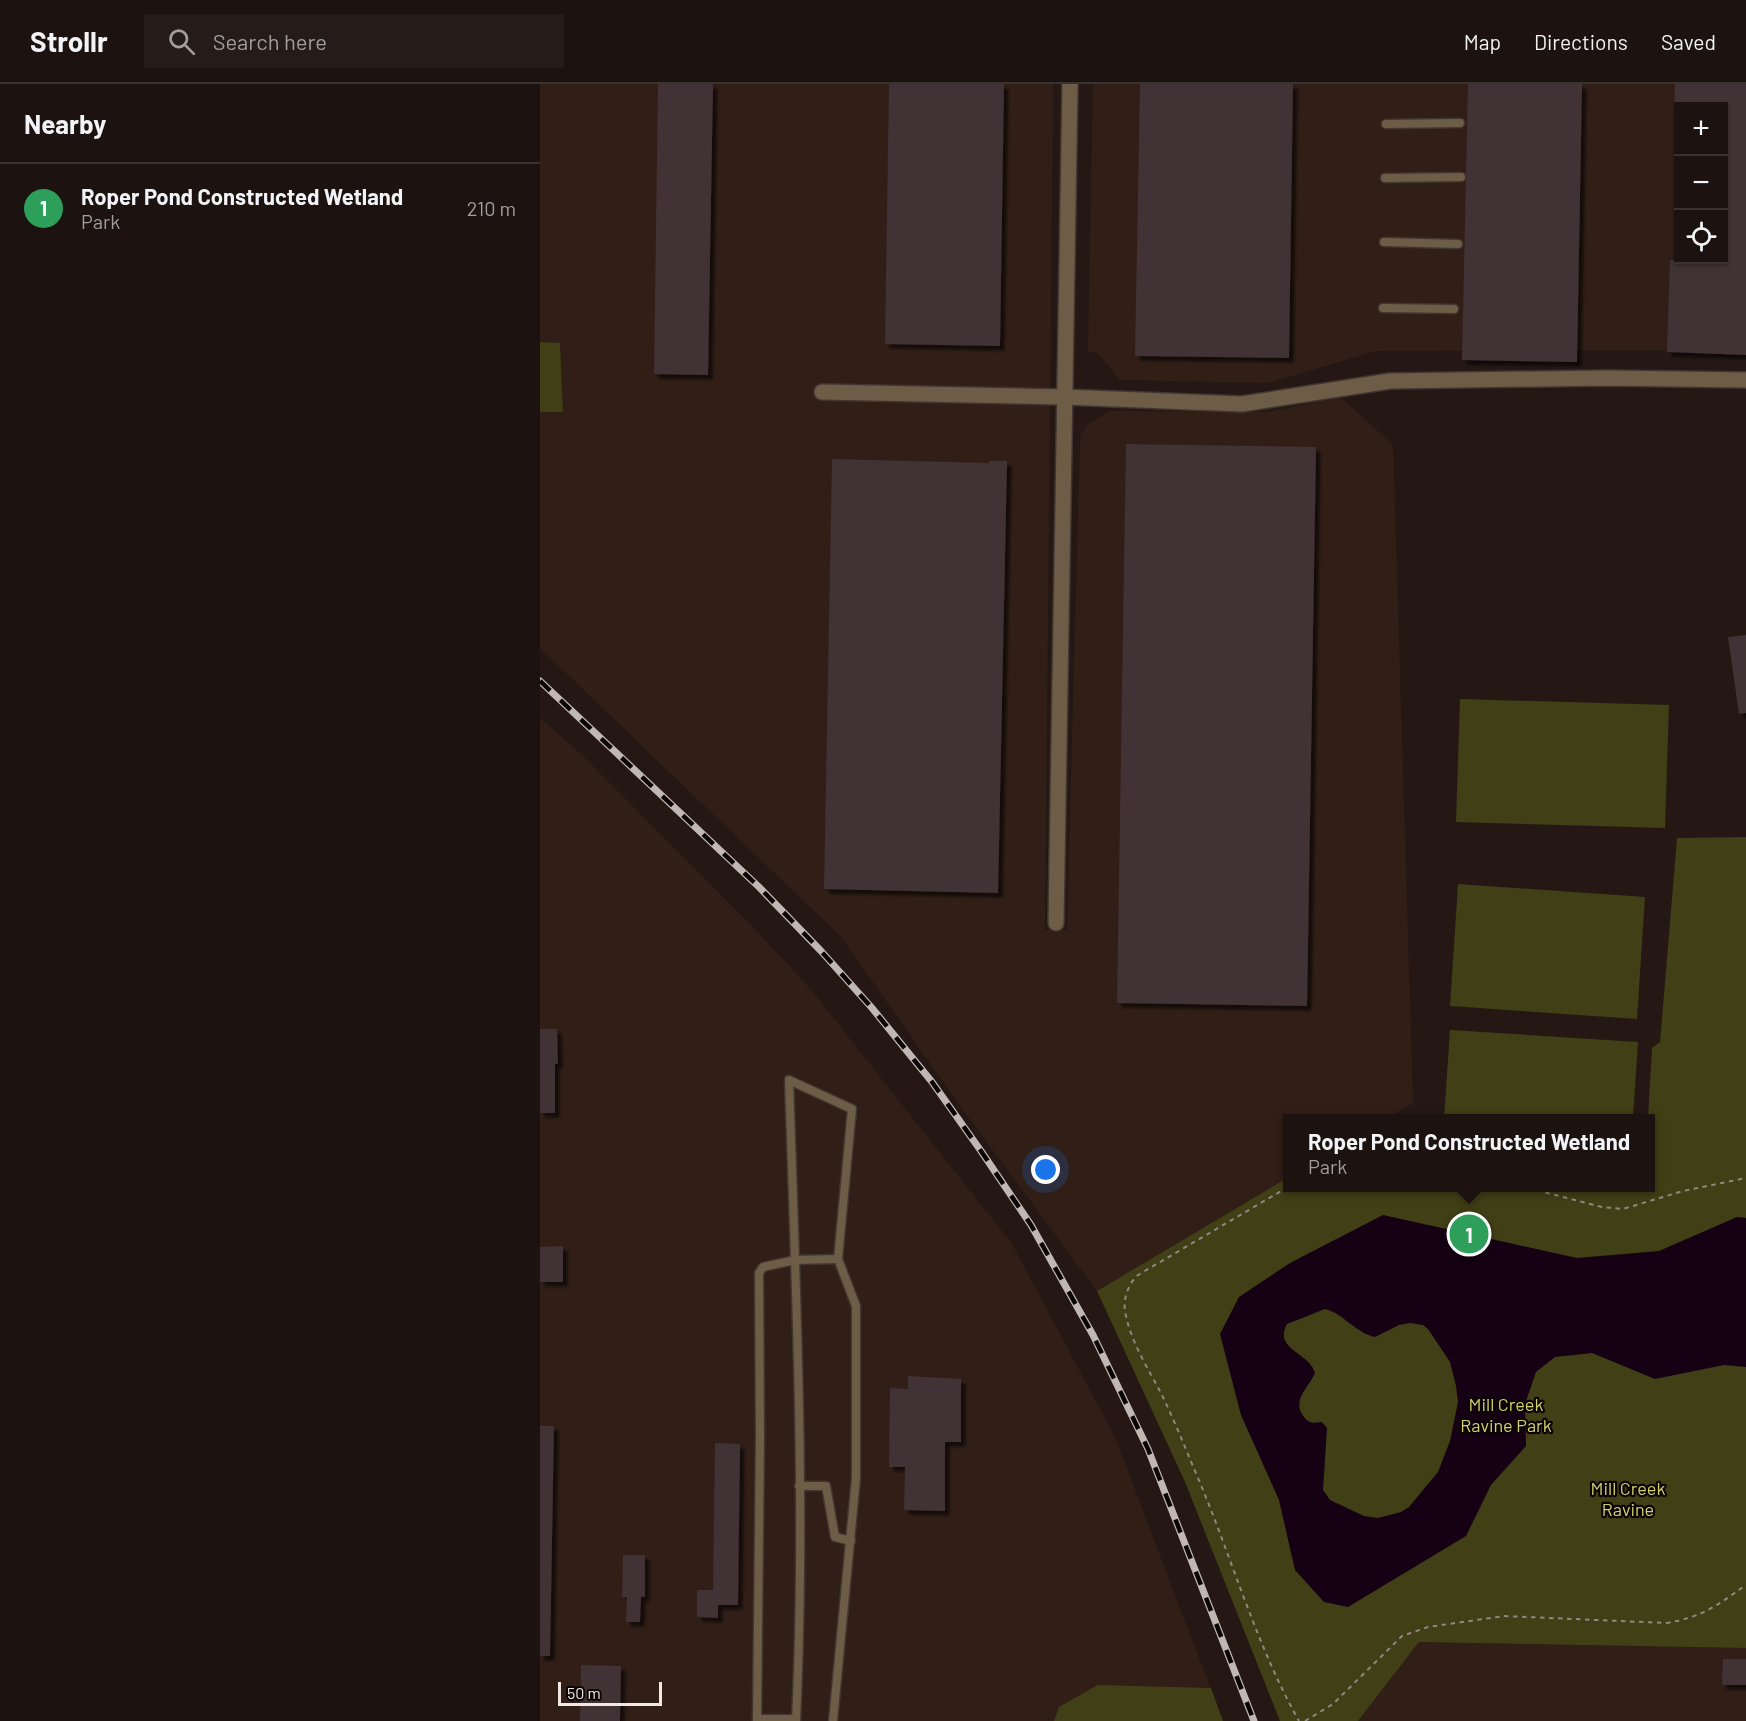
<!DOCTYPE html>
<meta charset="utf-8">
<style>
:root{--surface:#1c120f;--page:#251b18;--text:#f1f3f6;--muted:#a09e9e;--line:#3a322f;--accent:#7c3aed}
body{margin:0;font-family:Barlow,sans-serif;background:var(--page);color:var(--text)}
.controls{position:absolute;right:18px;top:18px;display:grid;overflow:hidden;border-radius:0px;box-shadow:0 2px 4px #0004}
.controls button{width:54px;height:54px;display:grid;place-items:center;padding:0;border:0;border-bottom:2px solid var(--line);background:var(--surface);color:var(--text);font:30px sans-serif}
.scale{position:absolute;left:18px;bottom:15px;width:104px;box-sizing:border-box;padding-left:6px;border:3px solid #f1e8e4;border-top:0;font-size:16px;line-height:21px;white-space:nowrap;color:#f1e8e4;-webkit-text-stroke:4px #0a0504;paint-order:stroke}
.you{position:absolute;left:506px;top:1086px;width:21px;height:21px;margin:-15px;border:4px solid #fff;border-radius:50%;background:#1a73e8;box-shadow:0 0 0 9px #1a73e833}
.badge{display:grid;place-items:center;width:39px;height:39px;border-radius:50%;background:var(--accent);color:#fff;font-size:20px;font-weight:700}
.pin{position:absolute;translate:-50% -50%;border:3px solid #fff;box-shadow:0 2px 6px #0006}
.popup{position:absolute;left:743px;top:1030px;width:372px;height:78px;box-sizing:border-box;display:grid;place-content:center;border-radius:0px;background:var(--surface);filter:drop-shadow(0 2px 4px #0005);font-size:20px;white-space:nowrap;color:var(--muted)}
.popup b{font-size:22px;color:var(--text)}
.popup::after{content:'';position:absolute;left:50%;top:100%;margin-left:-12px;border:12px solid transparent;border-top-color:var(--surface)}
.list{margin:0;padding:0;list-style:none}
h2{display:flex;justify-content:space-between;align-items:center;height:78px;margin:0;padding:0 24px;font-size:26px}
h2 small{font-size:20px;font-weight:400;color:var(--muted)}
.list li{display:grid;grid-template-columns:39px 1fr auto;gap:18px;align-items:center;box-sizing:border-box;height:90px;padding:0 24px;border-top:2px solid var(--line)}
.list b{display:block;font-size:22px;white-space:nowrap}
.list p{margin:0;font-size:20px;white-space:nowrap;color:var(--muted)}
.list em{font-size:20px;font-style:normal;color:var(--muted)}
.icon{flex:none;width:33px;height:33px;fill:none;stroke:currentColor;stroke-width:2;stroke-linecap:round;stroke-linejoin:round}
.map{position:relative;flex:none;width:1206px;height:1637px;overflow:hidden}
header{display:flex;align-items:center;gap:36px;box-sizing:border-box;height:84px;padding:0 30px;background:var(--surface);border-bottom:2px solid var(--line)}
header strong{font-size:28px}
nav{display:flex;gap:33px;margin-inline-start:auto;font-size:21px}
.search{width:420px;height:54px;background:var(--page);display:flex;align-items:center;gap:15px;box-sizing:border-box;padding:0 21px;border-radius:0px;color:var(--muted);font-size:22px}
main{display:flex}
aside{flex:1;background:var(--surface)}
.map>svg:first-child{display:block}
</style>
<header>
<strong>Strollr</strong>
<div class="search"><svg class="icon" aria-label="search" viewBox="0 0 24 24"><circle cx="10" cy="10" r="6"/><path d="M15 15l6 6"/></svg>Search here</div>
<nav><a>Map</a><a>Directions</a><a>Saved</a></nav>
</header>
<main>
<aside>
<h2>Nearby<small></small></h2>
<ul class="list">
<li><span class="badge" style="background:#2e9e5b">1</span><div><b>Roper Pond Constructed Wetland</b><p>Park</p></div><em>210 m</em></li>
</ul>
</aside>
<div class="map">
<svg width="1206" height="1637" viewBox="0 0 1206 1637">
<defs>
<filter id="shadow"><feDropShadow dx="4.5" dy="4.5" stdDeviation="1.5" flood-color="#0009"/></filter>
</defs>
<rect width="100%" height="100%" fill="#251814"/>
<g fill="#311e17" fill-rule="evenodd">
<polygon points="0,0 513,0 505,846 527,846 540,360 541,351 547,341 569,327 727,328 801,313 853,361 873,1019 847,1034 748,1034 747,1094 557,1207 420,1022 302,854 0,564 0,328 23,328 20,259 0,258"/>
<path d="M553 0H1206V266L836 267 728 299 580 296 558 269 548 268ZM1138 22H1184V176H1138Z"/>
<polygon points="0,634 40,669 215,845 273,908 472,1160 575,1353 683,1637 0,1637"/>
<polygon points="879,1558 1206,1564 1206,1637 818,1637"/>
</g>
<g fill="#403f16">
<polygon points="0,258 20,259 23,328 0,328"/>
<polygon points="920,615 1129,621 1125,744 916,738"/>
<polygon points="1206,753 1206,1564 879,1558 818,1637 740,1637 645,1398 557,1207 747,1094 748,1104 1110,1104 1113,1052 1111,1049 1110,1034 1108,1034 1112,964 1120,958 1137,754"/>
<polygon points="918,800 1105,813 1097,935 910,922"/>
<polygon points="910,946 1098,958 1093,1034 904,1034"/>
<polygon points="558,1601 671,1604 683,1637 514,1637 519,1623"/>
</g>
<path fill="#160013" fill-rule="evenodd" d="M843 1131 1037 1174 1119 1167 1197 1133 1206 1134V1283L1184 1281 1115 1295 1052 1269 1015 1273 996 1288 985 1320 986 1362 951 1401 926 1452 808 1523 784 1518 755 1486 739 1416 701 1331 680 1250 699 1213 750 1179ZM785 1225C803 1229 814 1248 835 1253L859 1241 870 1239 883 1241 888 1245 910 1278 916 1302 918 1318 910 1357 898 1388 869 1423 861 1428 838 1434 824 1432 790 1416 783 1406 787 1344 782 1338C774 1339 769 1340 764 1333 751 1316 768 1305 775 1289 769 1268 733 1266 747 1240Z"/>
<g fill="#413134" filter="url(#shadow)">
<polygon points="118,0 173,0 168,291 114,290"/>
<polygon points="349,0 464,0 460,262 345,260"/>
<polygon points="600,0 753,0 749,274 595,272"/>
<polygon points="928,0 1042,0 1037,278 922,276"/>
<polygon points="1135,0 1206,0 1206,271 1127,268 1130,176 1184,176 1184,22 1134,22"/>
<polygon points="586,360 776,363 767,922 577,919"/>
<polygon points="292,375 449,379 450,377 467,377 458,809 284,805"/>
<polygon points="1206,551 1206,629 1199,630 1188,553"/>
<polygon points="0,945 17,945 18,980 15,980 15,1029 0,1029"/>
<polygon points="23,1162 23,1198 0,1198 0,1163"/>
<polygon points="368,1292 421,1295 421,1358 405,1358 405,1427 364,1426 365,1383 349,1383 350,1304 368,1305"/>
<polygon points="0,1342 14,1342 10,1572 0,1572"/>
<polygon points="175,1359 200,1360 198,1521 178,1521 178,1534 157,1533 157,1506 173,1506"/>
<polygon points="83,1471 105,1471 105,1513 101,1513 100,1538 86,1538 87,1513 82,1513"/>
<polygon points="1183,1575 1206,1575 1206,1601 1182,1601"/>
<polygon points="41,1581 81,1582 80,1637 40,1637"/>
</g>
<g fill="none" stroke-linecap="round" stroke-linejoin="round">
<defs>
<g id="service">
<polyline points="846,40 920,39"/>
<polyline points="845,94 921,93"/>
<polyline points="844,158 918,160"/>
<polyline points="843,224 914,225"/>
<polyline points="259,1402 286,1402 295,1453 311,1457"/>
<polyline points="217,1635 256,1635"/>
<polyline points="217,1637 220,1352 219,1189 223,1183 255,1176 298,1175"/>
<path d="M256 1637C266 1424 256 1209 249 996L312 1025 298 1175 316 1222V1394L293 1637"/>
</g>
<g id="minor">
<polyline points="282,308 524,313 702,320 850,297 1066,294 1206,296"/>
<polyline points="516,839 530,0"/>
</g>
</defs>
<use href="#service" stroke="#423531" stroke-width="11"/>
<use href="#minor" stroke="#423531" stroke-width="18"/>
<g stroke="#918682" stroke-width="2" stroke-dasharray="4.5 4.5" stroke-linecap="butt">
<path d="M748 1103 598 1191C587 1201 582 1218 586 1232 592 1260 609 1286 622 1311 635 1338 646 1366 658 1394 692 1474 716 1561 759 1637"/>
<polyline points="988,1104 1062,1123 1083,1125 1143,1107 1206,1094"/>
<path d="M765 1637 793 1620 862 1552 888 1543 964 1532 1126 1539C1163 1533 1176 1522 1206 1501"/>
</g>
<use href="#service" stroke="#6d5c46" stroke-width="8"/>
<use href="#minor" stroke="#6d5c46" stroke-width="15"/>
<defs>
<polyline id="rail" points="0,597 219,803 281,867 332,924 392,998 441,1067 491,1141 553,1251 608,1365 714,1637"/>
</defs>
<use href="#rail" stroke="#c1b7b3" stroke-width="7"/>
<use href="#rail" stroke="#0a0504" stroke-width="4.5" stroke-dasharray="14" stroke-linecap="butt"/>
</g>
<g text-anchor="middle" stroke-width="4.5" stroke-linejoin="round" paint-order="stroke">
<g font-size="18" fill="#d2d06f" stroke="#0a0504">
<text x="966" y="1327">Mill Creek<tspan x="966" dy="21">Ravine Park</tspan></text>
<text x="1088" y="1411">Mill Creek<tspan x="1088" dy="21">Ravine</tspan></text>
</g>
</g>
</svg>
<div class="controls">
<button>+</button>
<button>−</button>
<button><svg class="icon" aria-label="locate" viewBox="0 0 24 24"><circle cx="12" cy="12" r="6"/><path d="M12 2v4M12 18v4M2 12h4M18 12h4"/></svg></button>
</div>
<div class="scale">50 m</div>
<div class="you"></div>
<div class="pin badge" style="left:929px;top:1150px;background:#2e9e5b">1</div>
<div class="popup"><b>Roper Pond Constructed Wetland</b>Park</div>
</div>
</main>
